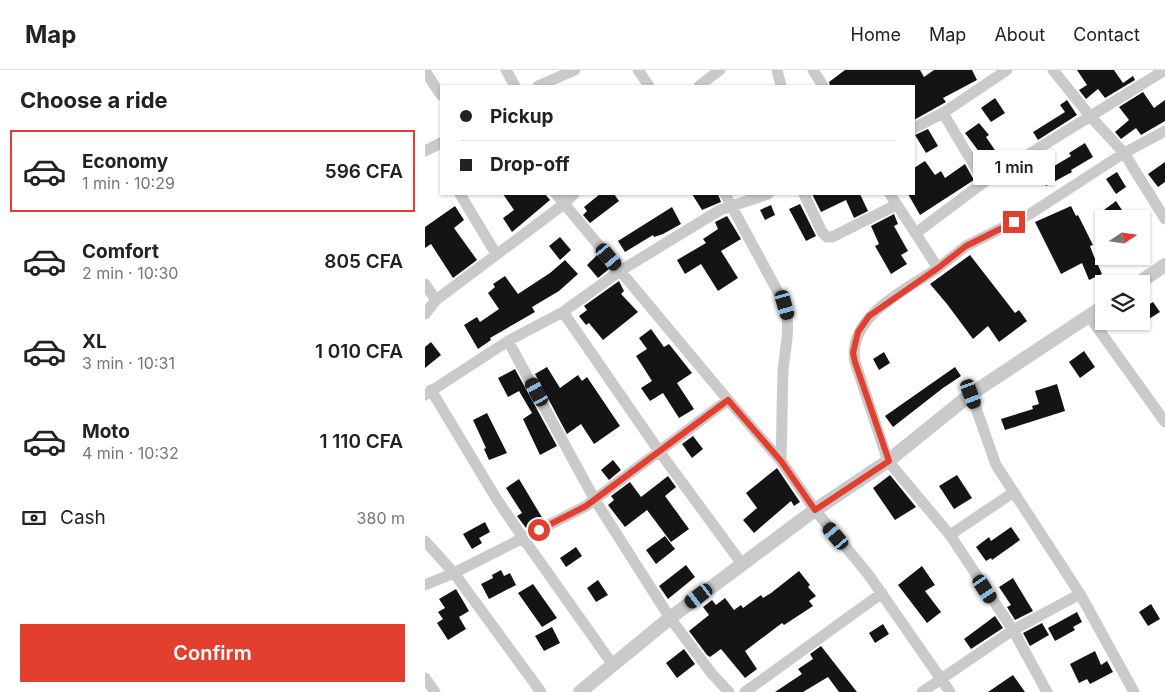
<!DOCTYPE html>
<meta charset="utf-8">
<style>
body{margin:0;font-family:Inter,sans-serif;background:#f2f2f2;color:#222;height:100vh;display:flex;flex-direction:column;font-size:19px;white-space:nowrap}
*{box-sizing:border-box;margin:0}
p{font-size:16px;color:#767676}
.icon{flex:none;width:28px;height:28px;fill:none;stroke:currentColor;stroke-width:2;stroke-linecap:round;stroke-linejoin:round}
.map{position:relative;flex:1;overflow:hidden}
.side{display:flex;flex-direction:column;background:#fff;width:425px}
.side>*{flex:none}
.hud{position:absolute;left:15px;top:15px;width:475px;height:110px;border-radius:0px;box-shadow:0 1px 4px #0004;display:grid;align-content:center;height:110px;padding:0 20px;background:#fff}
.needle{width:32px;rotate:77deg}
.fabs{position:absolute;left:670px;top:140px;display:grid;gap:10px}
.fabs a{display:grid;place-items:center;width:55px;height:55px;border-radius:0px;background:#fff;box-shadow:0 1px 4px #0004;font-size:25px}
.end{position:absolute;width:22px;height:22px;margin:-11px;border:6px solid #e33f2f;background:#fff;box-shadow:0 0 0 2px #fff}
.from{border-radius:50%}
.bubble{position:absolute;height:35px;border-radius:0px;background:#fff;box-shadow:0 1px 4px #0004;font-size:16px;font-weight:600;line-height:35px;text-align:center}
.car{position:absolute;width:15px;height:30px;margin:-15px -8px;border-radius:6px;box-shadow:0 0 4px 1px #0007;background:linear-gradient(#222 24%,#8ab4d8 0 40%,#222 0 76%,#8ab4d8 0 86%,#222 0)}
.hud b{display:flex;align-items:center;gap:18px;height:48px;font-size:19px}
.hud b+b{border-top:1px solid #e0e0e0}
.hud i{width:12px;height:12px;background:#222}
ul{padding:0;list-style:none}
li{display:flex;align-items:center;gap:15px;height:82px;margin:0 10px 8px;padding:0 10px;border:2px solid transparent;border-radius:0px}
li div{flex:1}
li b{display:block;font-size:19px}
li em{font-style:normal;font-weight:600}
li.on{border-color:#e33f2f}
li>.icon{width:45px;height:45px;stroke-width:1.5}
h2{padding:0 20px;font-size:22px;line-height:60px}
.pay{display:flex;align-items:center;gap:12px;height:55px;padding:0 20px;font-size:19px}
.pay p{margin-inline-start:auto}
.action{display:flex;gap:10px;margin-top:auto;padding:10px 20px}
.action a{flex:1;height:58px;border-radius:0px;background:#e33f2f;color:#fff;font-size:20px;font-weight:600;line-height:58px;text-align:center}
header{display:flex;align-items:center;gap:30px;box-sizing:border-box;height:70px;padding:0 25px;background:#fff;border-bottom:1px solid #e0e0e0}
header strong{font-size:24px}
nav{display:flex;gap:28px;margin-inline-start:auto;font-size:18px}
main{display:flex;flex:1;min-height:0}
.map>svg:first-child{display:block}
.building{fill:#141414}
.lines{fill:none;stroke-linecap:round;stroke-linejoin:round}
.minor{stroke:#cacaca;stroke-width:11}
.tertiary{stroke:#cacaca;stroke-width:14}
.route{stroke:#e33f2f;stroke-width:6}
</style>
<header>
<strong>Map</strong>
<nav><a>Home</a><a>Map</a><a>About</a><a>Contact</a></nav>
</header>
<main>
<section class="side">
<h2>Choose a ride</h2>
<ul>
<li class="on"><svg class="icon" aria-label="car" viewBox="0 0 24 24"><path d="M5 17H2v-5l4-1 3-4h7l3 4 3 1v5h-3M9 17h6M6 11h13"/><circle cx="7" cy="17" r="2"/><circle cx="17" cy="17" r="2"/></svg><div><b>Economy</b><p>1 min · 10:29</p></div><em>596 CFA</em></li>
<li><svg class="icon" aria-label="car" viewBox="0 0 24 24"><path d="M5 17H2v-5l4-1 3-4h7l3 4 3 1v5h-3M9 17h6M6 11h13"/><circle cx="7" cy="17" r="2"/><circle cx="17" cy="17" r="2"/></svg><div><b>Comfort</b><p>2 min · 10:30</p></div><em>805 CFA</em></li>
<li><svg class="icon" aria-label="car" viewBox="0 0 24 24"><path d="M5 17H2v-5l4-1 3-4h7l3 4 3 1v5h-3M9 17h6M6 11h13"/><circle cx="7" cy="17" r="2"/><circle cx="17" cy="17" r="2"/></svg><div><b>XL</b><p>3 min · 10:31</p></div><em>1 010 CFA</em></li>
<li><svg class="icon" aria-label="car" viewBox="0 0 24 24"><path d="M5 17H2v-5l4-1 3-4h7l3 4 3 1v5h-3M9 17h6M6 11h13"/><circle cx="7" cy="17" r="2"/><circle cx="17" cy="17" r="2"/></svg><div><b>Moto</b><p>4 min · 10:32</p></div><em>1 110 CFA</em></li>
</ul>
<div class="pay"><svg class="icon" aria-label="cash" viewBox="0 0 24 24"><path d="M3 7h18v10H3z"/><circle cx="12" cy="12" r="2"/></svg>Cash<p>380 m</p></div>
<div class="action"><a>Confirm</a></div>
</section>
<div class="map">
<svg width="740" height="622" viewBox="0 0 740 622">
<rect width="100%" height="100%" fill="#fff"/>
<path class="building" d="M420 0H495L499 7 509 0H547L552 10 518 28 521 32 489 50V16H405L404 12Z
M652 0H689L698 13 708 6 710 10 680 28 673 19 661 29 654 20 662 15Z
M718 22 729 38 740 30V51L716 65 711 58 696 69 690 62 704 50 694 37Z
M570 28 580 43 566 52 556 38Z
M642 30 652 45 613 70 608 62 640 42 635 35Z
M554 53 564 65 561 67 578 92 562 102 552 86 555 83 540 63Z
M503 59 513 76 501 83 490 65Z
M660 73 668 87 646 100 647 102 621 116 614 105 646 86 644 83Z
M500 91 510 105 516 101 520 108 540 94 549 110 495 145 483 124H489V98Z
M740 92V112L733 117 723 104Z
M692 102 701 117 691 124 681 109Z
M78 124H120L125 130 87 162 78 148 89 140Z
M175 124H189L194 131 165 153 158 145 162 141 159 137Z
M267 124H293L296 132 277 140Z
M387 124H435L443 141 429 148 421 130 396 142Z
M691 131 703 149H685L679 140Z
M375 134 391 166 381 171 364 139Z
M346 135 350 145 340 150 335 140Z
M30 136 39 150 29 158 52 190 28 208 6 174 0 178V157Z
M646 136 651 146 653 145 668 175 665 176 668 184 677 204 664 210 657 193 636 204 610 152Z
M247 137 256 154 238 164 229 167 228 165 200 182 193 171Z
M469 144 473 154 469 156 483 181 476 185 482 194 466 204 450 176 454 174 446 156Z
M302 146 316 169 296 181 313 208 293 221 276 194 260 204 252 190 281 173 278 169 293 159 290 152Z
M135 167 146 180 135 190 124 176Z
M172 185 184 199 173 208 162 195Z
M545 185 590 243 594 240 602 251 574 272 563 256 548 269 522 234 505 214Z
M140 190 153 204 134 221 107 237 110 242 65 268 66 270 53 279 39 255 52 247 55 252 74 239 63 223 70 217 68 214 80 206 93 224 125 203Z
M194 211 199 221 196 224 213 242 178 270 164 253 161 255 154 246 162 240 159 236Z
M728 232 735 242 716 254V239Z
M226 259 239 277 244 274 267 303 252 313 269 339 254 348 238 323 225 331 216 318 227 311 211 286 222 279 214 268Z
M6 272 16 285 0 298V277Z
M659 281 670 297 655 308 644 292Z
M459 282 465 293 454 300 448 289Z
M122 297 135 318 153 305 157 311 162 307 195 356 169 374 156 354 142 364 110 304Z
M530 297 536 306 518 318 468 357 460 346Z
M90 299 132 376 115 385 98 349 107 343 94 321 83 327 73 308Z
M632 314 640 341 580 360 576 349 608 339 607 336 614 334 610 321Z
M62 343 82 383 64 390 59 379 61 378 48 350Z
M268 366 278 379 267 388 257 374Z
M188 390 196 400 184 410 176 400Z
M352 398 375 432 369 436 366 431 329 463 318 450 332 438 321 423Z
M465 405 491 437 470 450 448 418Z
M532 405 547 428 529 439 514 416Z
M243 406 251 417 240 426 264 459 246 472 222 440 200 457 183 435 189 430 186 426 205 412 216 427Z
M94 409 118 449 101 458 92 446 97 443 81 418Z
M60 452 65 462 54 468 57 473 47 479 38 464Z
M586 457 595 470 567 490 566 488 561 491 551 477 564 467 566 471Z
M240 466 250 479 231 494 221 480Z
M151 477 157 486 141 497 135 488Z
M261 495 270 507 243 529 234 516Z
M497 496 510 515 500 521 516 542 502 553 473 515Z
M76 500 79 506 85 503 91 515 64 529 56 514 68 508 67 505Z
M374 501 385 515 383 517 391 526 384 531 388 536 359 555 357 553 320 581 332 599 320 608 296 579 285 587 282 585 264 561 284 545 278 537 287 530 291 535 300 528 309 540 316 535 318 538 336 525 338 528 346 523Z
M588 508 608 541 590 550 582 537 586 535 574 517Z
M173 510 183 525 171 532 162 518Z
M108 514 132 548 117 557 93 523Z
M31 519 44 541 34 547 41 559 23 570 12 553 18 549 13 542 20 538 14 529Z
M726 534 735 549 723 556 714 542Z
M652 542 657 552 648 557 650 560 630 571 623 558Z
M570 546 578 558 546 579 539 569Z
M617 553 624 565 605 576 598 563Z
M458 554 464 564 450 573 444 563Z
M127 557 135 573 119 581 110 566Z
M396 576 432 622H414L403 607 378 622H350L377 604 373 599 388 589 385 584Z
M259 579 270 594 252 608 241 593Z
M670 581 676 595 682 591 688 602 665 614 662 609 654 613 645 594Z
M588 605 600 622H563Z"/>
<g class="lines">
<path class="minor" d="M81 0 90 16
M213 0 224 16
M352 0 356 16
M388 0 398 16
M628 0 665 46 699 83 740 149
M0 1 16 25
M113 16 150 0
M274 16 295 0
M518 43 559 112
M489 58 518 43 582 0
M0 81 16 73
M35 124 71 184
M131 124 303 330 356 391 390 440 443 504 525 622
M300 124 360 235C366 258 360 278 358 301 357 331 357 361 356 391
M379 124 397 162 402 167H407L471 135
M465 124 513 198 541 176 605 144 699 83 740 61
M491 163 559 112 740 0
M513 198C482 219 421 247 430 292L463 391 525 465 588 560 622 622
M0 214 11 230
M138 242 234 381 317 494
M0 244 11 230 139 134 149 124
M664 246 740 352
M83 271 170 430 245 548 287 604 304 622
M6 320 71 428 98 468 29 503 116 622
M0 325 83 271 138 242 195 201 295 140 343 124
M525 465 589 422
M0 471 29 503 0 515
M655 524 709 622
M188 595 98 468 161 436 303 330
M0 608 10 622
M320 622 457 523
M497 622 588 560 655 524 571 395 546 324"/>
<path class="tertiary" d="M712 214 740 195
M155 622 245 548 390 440 463 391 546 324 679 236"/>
</g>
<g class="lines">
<path class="route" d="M114 460 161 436 303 330 356 391 390 440 464 391 430 292 428 283 433 262 444 246 513 198 541 176 589 152"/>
</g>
</svg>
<div class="fabs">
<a><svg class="needle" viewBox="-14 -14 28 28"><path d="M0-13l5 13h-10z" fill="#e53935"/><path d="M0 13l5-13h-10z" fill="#767676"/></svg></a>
<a><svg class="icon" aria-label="layers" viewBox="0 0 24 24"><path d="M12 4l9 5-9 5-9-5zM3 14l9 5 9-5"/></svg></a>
</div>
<i class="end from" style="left:114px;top:460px"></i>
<i class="end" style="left:589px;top:152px"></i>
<div class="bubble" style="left:548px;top:80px;width:82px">1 min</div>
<i class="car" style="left:184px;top:187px;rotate:140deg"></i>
<i class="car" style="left:360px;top:235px;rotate:164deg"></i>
<i class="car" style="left:112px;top:322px;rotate:331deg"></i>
<i class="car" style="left:546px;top:324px;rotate:160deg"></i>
<i class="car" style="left:411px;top:466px;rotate:320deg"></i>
<i class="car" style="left:560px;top:519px;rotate:147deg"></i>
<i class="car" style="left:274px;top:526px;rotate:233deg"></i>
<div class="hud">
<b><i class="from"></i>Pickup</b>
<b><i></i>Drop-off</b>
</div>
</div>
</main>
